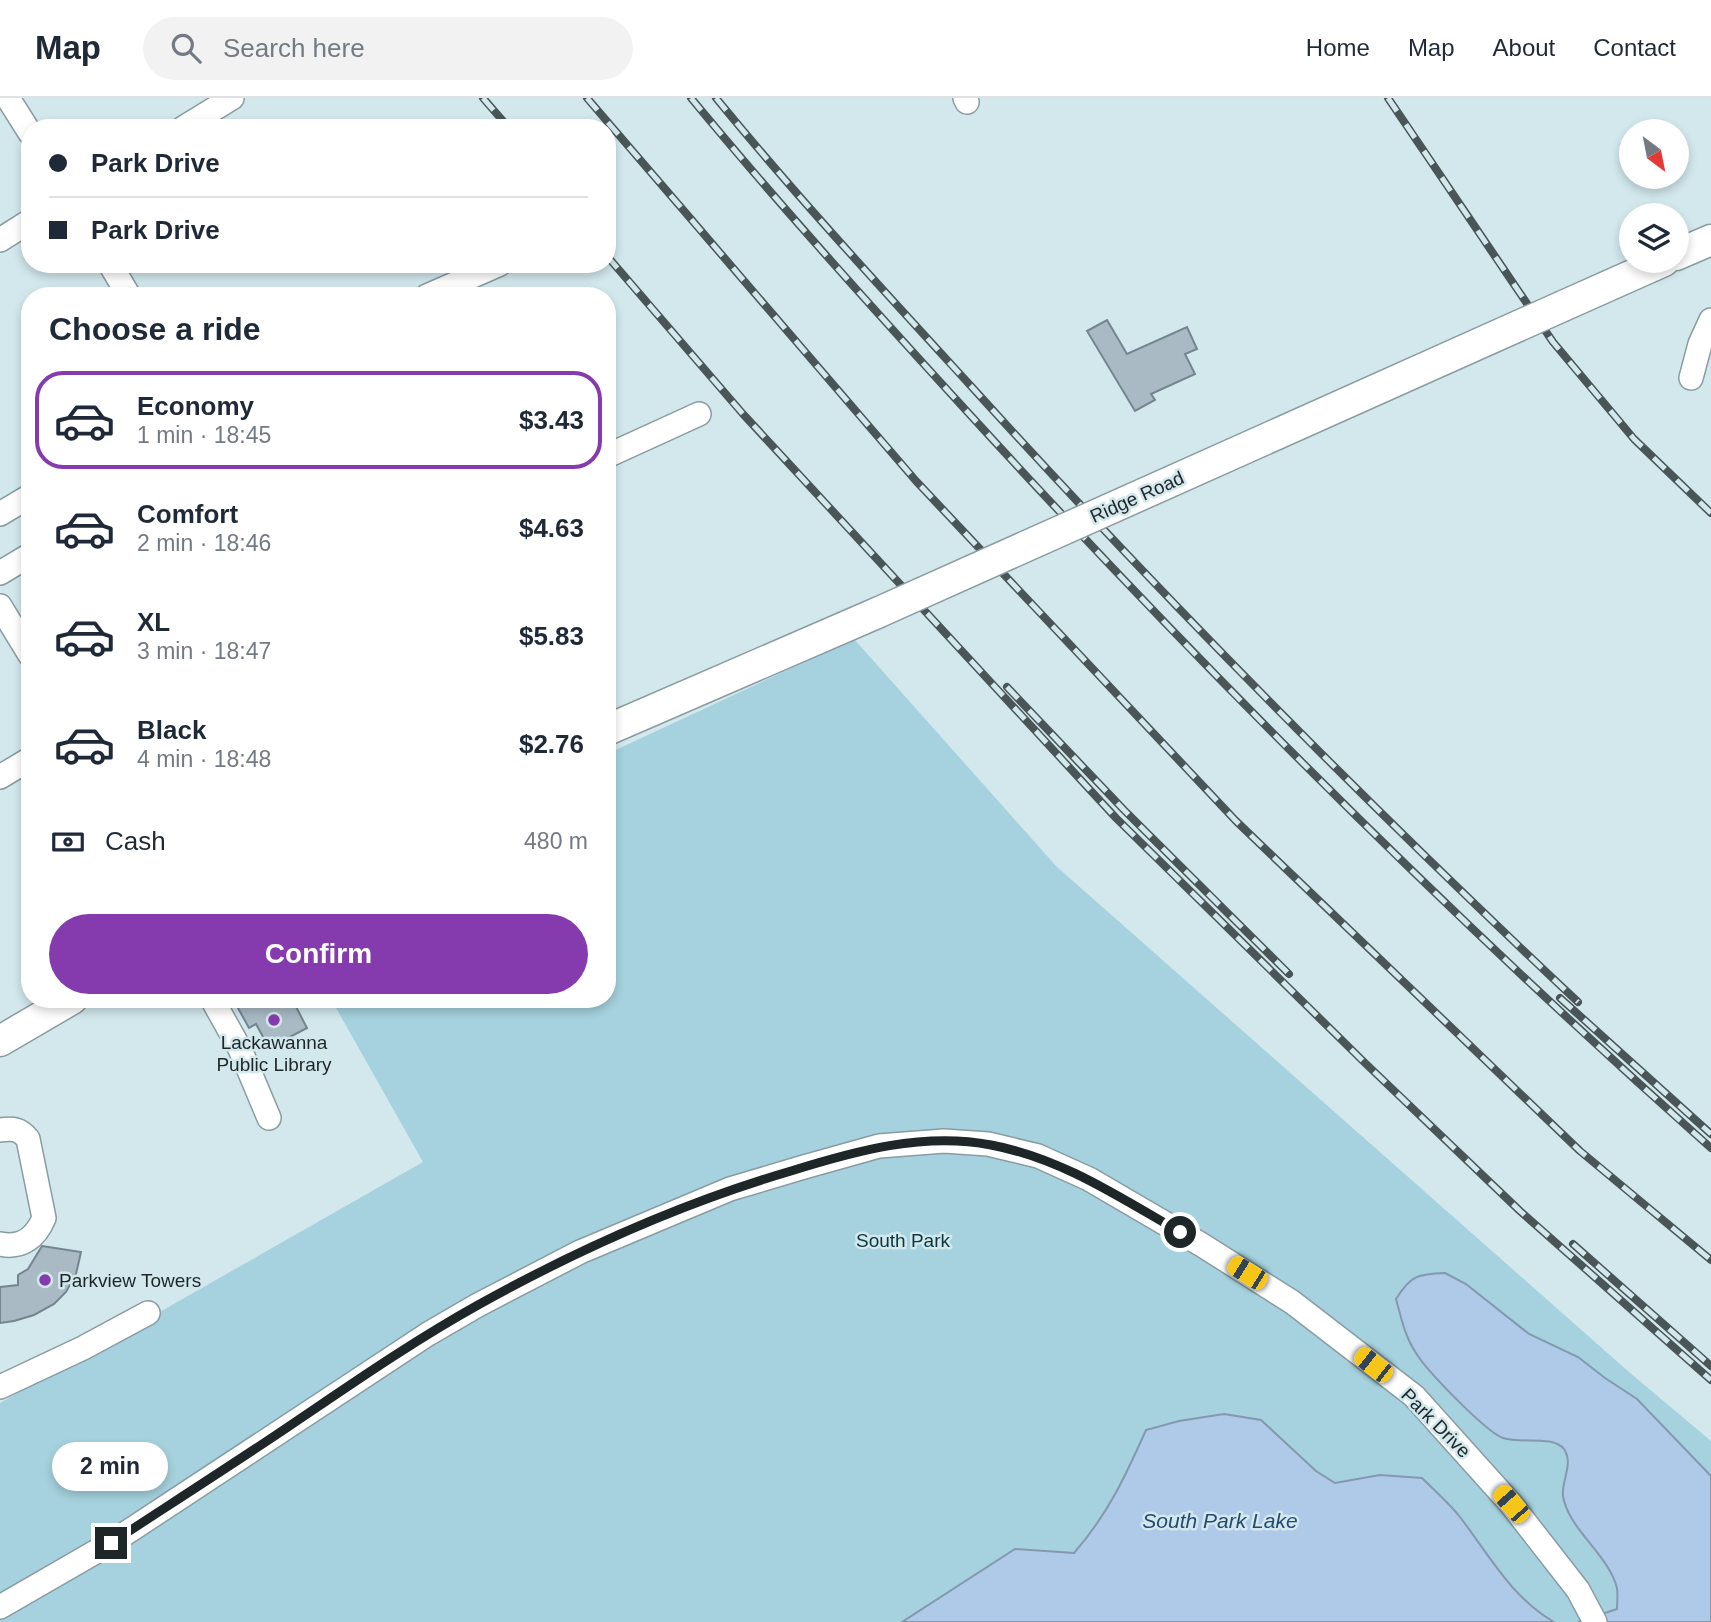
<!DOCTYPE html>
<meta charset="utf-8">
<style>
body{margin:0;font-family:Arial,sans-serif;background:#f2f2f3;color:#1f2937;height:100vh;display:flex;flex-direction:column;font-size:26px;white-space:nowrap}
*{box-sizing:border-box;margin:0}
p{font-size:23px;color:#747a83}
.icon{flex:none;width:38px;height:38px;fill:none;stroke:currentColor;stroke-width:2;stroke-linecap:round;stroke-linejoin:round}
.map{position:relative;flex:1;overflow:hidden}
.sheet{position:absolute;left:21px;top:189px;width:595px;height:721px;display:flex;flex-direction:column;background:#fff;border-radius:28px;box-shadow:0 4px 10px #0003}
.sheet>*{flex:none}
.banner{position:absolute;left:21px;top:21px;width:595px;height:154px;border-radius:28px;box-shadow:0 4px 10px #0003;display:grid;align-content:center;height:154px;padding:0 28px;background:#fff}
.needle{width:46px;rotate:148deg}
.fabs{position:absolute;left:1619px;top:21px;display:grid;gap:14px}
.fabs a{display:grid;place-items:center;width:70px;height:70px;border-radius:50%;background:#fff;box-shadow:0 4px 10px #0003;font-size:35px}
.end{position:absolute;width:32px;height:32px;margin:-16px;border:9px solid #1e2628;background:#fff;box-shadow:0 0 0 4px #fff}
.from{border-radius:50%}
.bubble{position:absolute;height:49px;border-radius:24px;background:#fff;box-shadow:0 4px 10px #0003;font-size:23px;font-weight:700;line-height:49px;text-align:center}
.car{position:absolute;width:21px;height:42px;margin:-21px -10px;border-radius:9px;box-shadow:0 0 5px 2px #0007;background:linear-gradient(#f5c518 24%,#345 0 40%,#f5c518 0 76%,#345 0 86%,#f5c518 0)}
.banner b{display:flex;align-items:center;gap:24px;height:66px;font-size:26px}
.banner b+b{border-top:2px solid #e0e1e3}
.banner i{width:18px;height:18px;background:#1f2937}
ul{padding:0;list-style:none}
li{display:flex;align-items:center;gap:21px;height:98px;margin:0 14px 10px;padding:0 14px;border:4px solid transparent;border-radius:28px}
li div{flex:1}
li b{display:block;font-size:26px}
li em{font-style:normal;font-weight:700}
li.active{border-color:#853bad}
li>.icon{width:63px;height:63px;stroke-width:1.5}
h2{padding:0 28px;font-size:32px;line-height:84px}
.pay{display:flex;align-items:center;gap:18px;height:77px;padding:0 28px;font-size:26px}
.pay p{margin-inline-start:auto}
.cta{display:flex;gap:14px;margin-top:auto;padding:14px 28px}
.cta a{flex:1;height:80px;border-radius:42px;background:#853bad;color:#fff;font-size:28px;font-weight:700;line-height:80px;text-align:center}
header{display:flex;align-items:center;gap:42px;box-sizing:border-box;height:98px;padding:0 35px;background:#fff;border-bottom:2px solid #e0e1e3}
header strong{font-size:33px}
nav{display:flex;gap:38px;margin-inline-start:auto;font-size:24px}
.search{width:490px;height:63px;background:#f2f2f3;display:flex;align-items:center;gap:18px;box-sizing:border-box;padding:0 24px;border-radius:38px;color:#747a83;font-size:26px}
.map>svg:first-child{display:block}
.green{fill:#a5d2de}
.water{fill:#afc9e8;stroke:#8498ae;stroke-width:2}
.building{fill:#a9bac5;stroke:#74858f;stroke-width:2}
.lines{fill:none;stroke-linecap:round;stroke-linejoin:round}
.minor-casing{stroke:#889ca1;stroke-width:26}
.major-casing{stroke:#889ca1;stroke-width:33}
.minor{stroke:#fff;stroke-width:23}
.major{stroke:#fff;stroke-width:30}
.rail-casing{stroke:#495557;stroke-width:8}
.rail{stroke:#d2e8ed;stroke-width:5;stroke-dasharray:16;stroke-linecap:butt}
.major-bridge-casing{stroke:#889ca1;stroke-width:33;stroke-linecap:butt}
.major-bridge{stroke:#fff;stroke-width:30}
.route{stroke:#1e2628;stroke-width:9}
.poi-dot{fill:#853bad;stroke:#d2e8ed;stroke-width:2.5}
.labels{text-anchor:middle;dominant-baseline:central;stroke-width:5;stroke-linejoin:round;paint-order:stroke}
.street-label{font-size:19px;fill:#1e2628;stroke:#d2e8ed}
.poi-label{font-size:19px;fill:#1e2628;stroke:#d2e8ed}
.park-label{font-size:19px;fill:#0a3741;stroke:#d2e8ed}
.water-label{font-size:21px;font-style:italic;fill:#264a74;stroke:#d2e8ed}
</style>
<header>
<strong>Map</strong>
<div class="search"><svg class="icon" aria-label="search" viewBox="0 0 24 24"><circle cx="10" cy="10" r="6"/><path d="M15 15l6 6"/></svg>Search here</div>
<nav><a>Home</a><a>Map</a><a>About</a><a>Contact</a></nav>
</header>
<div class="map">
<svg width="1711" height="1524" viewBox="0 0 1711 1524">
<rect width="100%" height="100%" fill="#d2e8ed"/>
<path class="green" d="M854 541 1056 768 1629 1274 1711 1343V1524H0V1305L423 1064 331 901H607V656Z"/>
<path class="water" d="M1445 1175 1466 1186 1529 1236 1578 1259 1605 1280 1637 1301 1711 1378V1524H1578L1617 1511C1617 1504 1618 1496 1617 1490 1609 1457 1568 1431 1563 1398 1561 1383 1574 1366 1564 1351 1553 1337 1521 1346 1503 1340 1486 1334 1426 1272 1416 1255 1405 1239 1401 1219 1396 1201 1411 1177 1418 1176 1445 1175Z
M1224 1316 1261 1322 1316 1373 1335 1385 1380 1377 1422 1380C1435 1393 1449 1405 1460 1419 1489 1457 1512 1500 1554 1524H902L1015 1451 1074 1455C1108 1416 1125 1379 1146 1332L1179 1323Z"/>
<path class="building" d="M1107 222 1127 256 1187 229 1197 251 1185 256 1195 276 1151 296 1155 302 1135 313 1087 233Z
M233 901H292L307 930 269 950 256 926 249 930Z
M42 1148 81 1154 76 1176 66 1194 54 1206 34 1217 14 1223 0 1225V1189L18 1187V1177L28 1171Z"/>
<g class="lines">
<defs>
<path id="minor" d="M8 0 30 35
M965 0 967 4
M183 30 232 0
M0 142 30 123
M110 166 129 198
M427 198 500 166
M1691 280 1700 246 1711 222
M607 358 699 316
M0 416 30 398
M0 475 30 457
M0 508 30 557
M0 679 30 661
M212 901 240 951 269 1020
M0 1032C13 1030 20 1031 28 1041L44 1120C36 1139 22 1151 0 1146
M0 1289 83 1250 148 1215
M0 1509 111 1445 428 1236 478 1207 580 1154 730 1091 804 1069 879 1048 944 1043 988 1046 1038 1058 1089 1081 1202 1147 1292 1204 1414 1298 1511 1406 1578 1492 1595 1524"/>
<path id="major" d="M1676 157 1711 142
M1563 208 1664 163
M607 632 877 515
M0 943 72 901"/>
</defs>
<use href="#minor" class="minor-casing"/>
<use href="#major" class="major-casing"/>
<use href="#minor" class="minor"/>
<use href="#major" class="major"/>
<defs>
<path id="rail" d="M483 0 509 30
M587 0 916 383 1236 723 1580 1053 1711 1162
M691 0C782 110 877 215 973 320 1207 576 1452 820 1711 1050
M716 0C797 99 884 193 970 287 1164 501 1367 706 1578 904
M1388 0 1553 244 1634 341 1711 415
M607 158 743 316 1116 720 1364 964 1520 1113 1711 1282
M1007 589 1124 712 1289 876
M1560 900 1711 1036
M1573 1146 1711 1268"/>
</defs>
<use href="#rail" class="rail-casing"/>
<use href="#rail" class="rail"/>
<defs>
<path id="major-bridge" d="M877 515 1563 208"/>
</defs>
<use href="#major-bridge" class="major-bridge-casing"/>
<use href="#major-bridge" class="major-bridge"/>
</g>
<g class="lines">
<path class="route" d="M111 1445C166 1409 222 1373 276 1337 343 1292 408 1246 478 1207 577 1152 682 1105 791 1073 855 1053 923 1034 991 1047 1061 1060 1119 1099 1180 1134"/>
</g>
<g class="poi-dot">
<circle cx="274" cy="922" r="7"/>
<circle cx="45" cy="1182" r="7"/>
</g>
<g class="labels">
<g class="street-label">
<text transform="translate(1137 399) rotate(-24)">Ridge Road</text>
<text transform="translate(1436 1325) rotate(45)">Park Drive</text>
</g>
<g class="poi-label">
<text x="274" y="944">Lackawanna<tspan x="274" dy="22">Public Library</tspan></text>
<text x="59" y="1182" text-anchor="start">Parkview Towers</text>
</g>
<g class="park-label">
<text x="903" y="1142">South Park</text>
</g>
<g class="water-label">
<text x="1220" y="1422">South Park Lake</text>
</g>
</g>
</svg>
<div class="fabs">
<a><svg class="needle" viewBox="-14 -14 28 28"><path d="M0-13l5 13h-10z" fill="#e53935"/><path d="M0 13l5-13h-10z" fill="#747a83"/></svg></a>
<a><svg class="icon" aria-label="layers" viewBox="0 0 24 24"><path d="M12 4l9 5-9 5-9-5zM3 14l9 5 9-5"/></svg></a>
</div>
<i class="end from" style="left:1180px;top:1134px"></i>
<i class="end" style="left:111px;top:1445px"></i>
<div class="bubble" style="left:52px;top:1344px;width:116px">2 min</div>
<i class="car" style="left:1247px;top:1175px;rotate:302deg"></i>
<i class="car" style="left:1373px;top:1267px;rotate:308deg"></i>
<i class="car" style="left:1511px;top:1406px;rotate:319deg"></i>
<div class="banner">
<b><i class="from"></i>Park Drive</b>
<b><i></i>Park Drive</b>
</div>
<section class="sheet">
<h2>Choose a ride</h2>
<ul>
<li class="active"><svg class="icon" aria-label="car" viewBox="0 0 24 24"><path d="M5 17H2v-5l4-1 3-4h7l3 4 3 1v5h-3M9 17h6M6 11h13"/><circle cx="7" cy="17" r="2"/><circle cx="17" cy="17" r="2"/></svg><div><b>Economy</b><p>1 min · 18:45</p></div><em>$3.43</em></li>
<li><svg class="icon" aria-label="car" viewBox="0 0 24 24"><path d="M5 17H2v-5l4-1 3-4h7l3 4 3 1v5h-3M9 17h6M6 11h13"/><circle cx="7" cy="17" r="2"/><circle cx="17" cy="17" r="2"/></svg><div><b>Comfort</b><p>2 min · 18:46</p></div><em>$4.63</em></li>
<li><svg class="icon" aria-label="car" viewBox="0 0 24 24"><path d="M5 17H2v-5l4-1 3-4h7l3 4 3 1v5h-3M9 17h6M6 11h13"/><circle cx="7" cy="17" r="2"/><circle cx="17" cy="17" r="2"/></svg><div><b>XL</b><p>3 min · 18:47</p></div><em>$5.83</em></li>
<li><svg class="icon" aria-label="car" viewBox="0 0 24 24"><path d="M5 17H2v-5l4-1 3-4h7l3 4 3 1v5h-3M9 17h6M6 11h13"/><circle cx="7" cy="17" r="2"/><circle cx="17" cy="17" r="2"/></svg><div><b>Black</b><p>4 min · 18:48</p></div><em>$2.76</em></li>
</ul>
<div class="pay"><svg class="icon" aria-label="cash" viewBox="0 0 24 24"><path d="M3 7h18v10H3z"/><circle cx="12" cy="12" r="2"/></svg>Cash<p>480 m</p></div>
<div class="cta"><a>Confirm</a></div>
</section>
</div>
